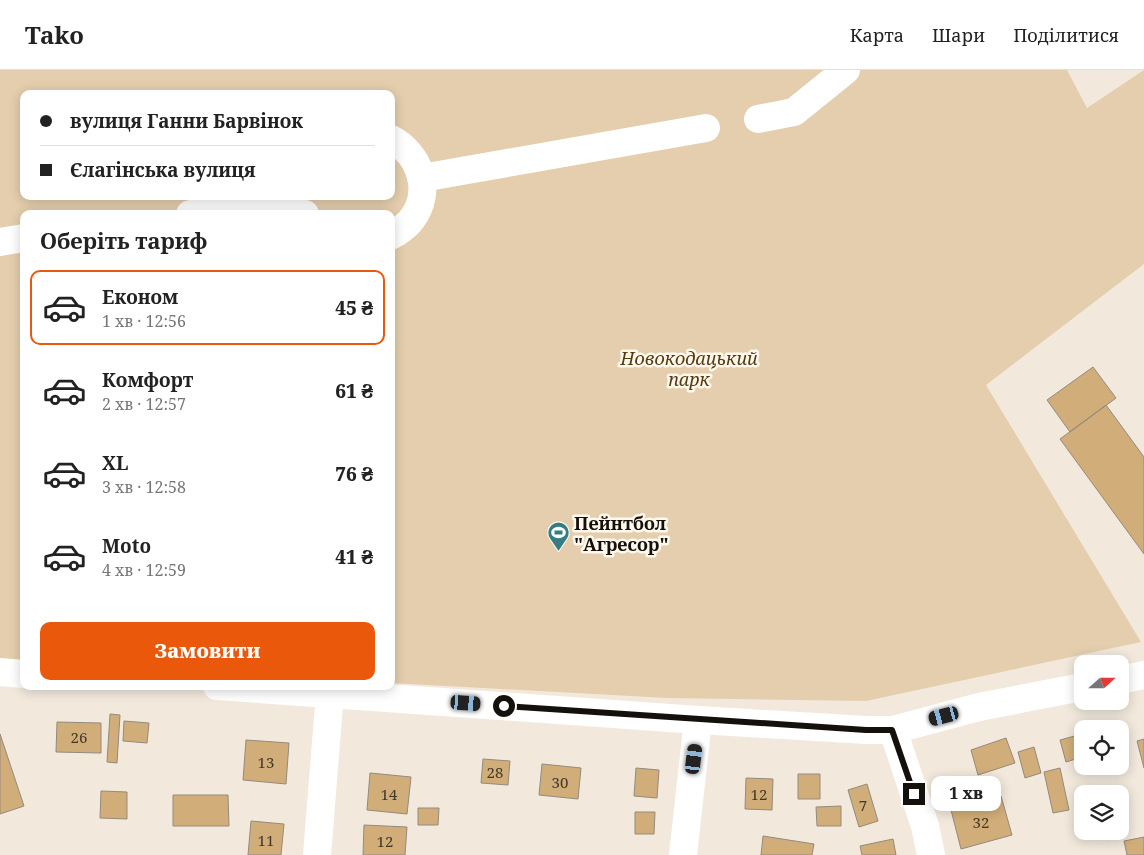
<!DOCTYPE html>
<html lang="uk">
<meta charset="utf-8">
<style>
body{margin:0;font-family:"Noto Serif",serif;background:#f6f6f6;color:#222;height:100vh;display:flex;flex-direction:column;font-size:19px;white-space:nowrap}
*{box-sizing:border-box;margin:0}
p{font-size:16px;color:#767676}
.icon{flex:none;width:28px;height:28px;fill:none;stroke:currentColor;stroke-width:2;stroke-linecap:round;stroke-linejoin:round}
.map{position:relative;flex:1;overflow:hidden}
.side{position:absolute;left:20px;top:140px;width:375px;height:480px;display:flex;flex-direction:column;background:#fff;border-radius:10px;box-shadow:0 2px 12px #0003}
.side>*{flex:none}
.hud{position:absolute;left:20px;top:20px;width:375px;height:110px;border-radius:10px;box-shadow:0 2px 12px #0003;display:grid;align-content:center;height:110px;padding:0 20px;background:#fff}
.needle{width:32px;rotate:69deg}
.controls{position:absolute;left:1074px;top:585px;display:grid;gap:10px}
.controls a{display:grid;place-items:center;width:55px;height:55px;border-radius:10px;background:#fff;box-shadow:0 2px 12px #0003;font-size:25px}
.end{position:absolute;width:22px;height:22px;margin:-11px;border:6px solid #14110d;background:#fff;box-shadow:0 0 0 2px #fff}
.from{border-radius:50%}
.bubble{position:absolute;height:35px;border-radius:10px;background:#fff;box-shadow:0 2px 12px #0003;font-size:16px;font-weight:800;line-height:35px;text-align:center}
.car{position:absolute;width:15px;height:30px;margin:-15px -8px;border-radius:6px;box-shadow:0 0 4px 1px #0007;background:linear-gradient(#222 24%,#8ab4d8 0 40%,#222 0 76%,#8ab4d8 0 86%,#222 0)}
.hud b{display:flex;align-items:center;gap:18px;height:48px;font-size:19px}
.hud b+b{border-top:1px solid #e0e0e0}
.hud i{width:12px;height:12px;background:#222}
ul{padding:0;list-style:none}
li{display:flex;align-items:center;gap:15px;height:75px;margin:0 10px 8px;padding:0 10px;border:2px solid transparent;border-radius:10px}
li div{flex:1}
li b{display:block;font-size:19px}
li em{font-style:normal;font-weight:800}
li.selected{border-color:#ea580c}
li>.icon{width:45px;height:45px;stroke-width:1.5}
h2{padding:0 20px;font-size:22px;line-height:60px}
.primary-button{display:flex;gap:10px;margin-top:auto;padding:10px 20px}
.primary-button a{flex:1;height:58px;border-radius:10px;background:#ea580c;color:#fff;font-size:20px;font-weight:800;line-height:58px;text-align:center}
header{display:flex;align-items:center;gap:30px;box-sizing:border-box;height:70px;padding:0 25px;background:#fff;border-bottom:1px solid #e0e0e0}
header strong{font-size:24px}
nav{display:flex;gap:28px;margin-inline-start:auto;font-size:18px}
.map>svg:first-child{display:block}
.green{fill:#e4cead;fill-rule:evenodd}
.building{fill:#d1ae79;stroke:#938a7e}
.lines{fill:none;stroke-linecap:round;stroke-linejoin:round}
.minor{stroke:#fff;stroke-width:28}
.route{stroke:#14110d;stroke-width:6}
.labels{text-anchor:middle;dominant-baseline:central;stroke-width:5;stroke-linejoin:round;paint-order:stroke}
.number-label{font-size:15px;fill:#433828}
.park-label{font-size:18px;font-style:italic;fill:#543b11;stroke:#fef7ec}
.poi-label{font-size:18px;font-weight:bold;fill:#14110d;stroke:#fef7ec;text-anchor:start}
</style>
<header>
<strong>Tako</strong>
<nav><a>Карта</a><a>Шари</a><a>Поділитися</a></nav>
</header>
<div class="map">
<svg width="1144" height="785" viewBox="0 0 1144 785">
<rect width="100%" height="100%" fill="#f2e9dc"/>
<path class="green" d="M0 0H1067L1087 38 1144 0V194L986 315 1141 572 866 631 667 628 391 613V144H24V594L0 593ZM24 24H391V126H24Z"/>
<path class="building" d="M1093 297 1116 328 1070 362 1047 330Z
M1106 335 1144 387V484L1060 369Z
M110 644 120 645 117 693 107 692Z
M124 651 149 653 147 673 123 671Z
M57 652 101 653V683L56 682Z
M0 664 24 736 0 744Z
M1082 664V687L1066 692 1060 670Z
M1006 668 1015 693 978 705 971 680Z
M1144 669V698L1137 671Z
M246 670 289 673 286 714 243 710Z
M1034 677 1041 703 1025 708 1018 682Z
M483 689 510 691 508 715 481 713Z
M542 694 581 698 578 729 539 725Z
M636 698 659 700 657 728 634 726Z
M1060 698 1069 740 1053 743 1044 702Z
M370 703 411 707 407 744 367 740Z
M798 704H820V729H798Z
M746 708 773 709 772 740 745 739Z
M867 714 878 751 859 757 848 720Z
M101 721 127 722V749L100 748Z
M173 725H228L229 756H173Z
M1001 726 1012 765 961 779 951 740Z
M841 736V756H817L816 737Z
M418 738H439L438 755H418Z
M635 742H655L654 764H635Z
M251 751 284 754 281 785H248Z
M364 755 407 757 405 785H363Z
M763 766 814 774 812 785H761Z
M1144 767V785H1127L1124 771Z
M893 769 896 785H862L860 776Z"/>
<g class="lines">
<path class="minor" d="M758 49 794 42 846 0
M391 69C420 84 433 121 412 149 407 156 399 161 391 166
M422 108 706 58
M190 144 269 132 305 144
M0 172 24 168
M0 602 24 604
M1120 610 1144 605
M217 616 698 650 866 660H893L979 637 1082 617
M893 660 925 756 931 785
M317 785 330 623
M683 785 698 650"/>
</g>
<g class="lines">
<path class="route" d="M504 636 866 660H892L914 724"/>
</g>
<defs>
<symbol id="stadium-pin" viewBox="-11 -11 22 30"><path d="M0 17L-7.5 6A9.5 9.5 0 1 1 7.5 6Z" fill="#357d85" stroke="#fef7ec"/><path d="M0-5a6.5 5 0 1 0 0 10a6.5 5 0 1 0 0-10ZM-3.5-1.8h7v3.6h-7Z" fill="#fff"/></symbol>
</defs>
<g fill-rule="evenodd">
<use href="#stadium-pin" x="546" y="450" width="25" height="34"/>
</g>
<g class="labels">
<g class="number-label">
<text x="79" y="667">26</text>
<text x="266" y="692">13</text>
<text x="495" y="702">28</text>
<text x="560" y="712">30</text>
<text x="389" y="724">14</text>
<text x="759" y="724">12</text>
<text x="863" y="735">7</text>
<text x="981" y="752">32</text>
<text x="266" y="770">11</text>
<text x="385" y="771">12</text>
</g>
<g class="park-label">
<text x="689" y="288">Новокодацький<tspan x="689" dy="21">парк</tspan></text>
</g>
<g class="poi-label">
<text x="574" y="453">Пейнтбол<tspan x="574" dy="21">"Агресор"</tspan></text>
</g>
</g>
</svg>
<div class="controls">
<a><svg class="needle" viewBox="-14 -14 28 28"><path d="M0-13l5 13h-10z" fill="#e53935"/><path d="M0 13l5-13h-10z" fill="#767676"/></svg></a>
<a><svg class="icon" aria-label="locate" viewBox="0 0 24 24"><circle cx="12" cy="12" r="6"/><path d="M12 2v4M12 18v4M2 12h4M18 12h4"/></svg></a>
<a><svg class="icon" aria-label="layers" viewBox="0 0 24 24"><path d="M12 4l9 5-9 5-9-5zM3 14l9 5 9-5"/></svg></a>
</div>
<i class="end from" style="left:504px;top:636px"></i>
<i class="end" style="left:914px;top:724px"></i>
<div class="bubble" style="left:931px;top:706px;width:70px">1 хв</div>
<i class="car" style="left:466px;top:633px;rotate:94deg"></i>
<i class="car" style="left:944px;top:646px;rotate:255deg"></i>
<i class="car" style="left:694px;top:689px;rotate:7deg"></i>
<div class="hud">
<b><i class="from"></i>вулиця Ганни Барвінок</b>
<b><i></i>Єлагінська вулиця</b>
</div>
<section class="side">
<h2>Оберіть тариф</h2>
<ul>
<li class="selected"><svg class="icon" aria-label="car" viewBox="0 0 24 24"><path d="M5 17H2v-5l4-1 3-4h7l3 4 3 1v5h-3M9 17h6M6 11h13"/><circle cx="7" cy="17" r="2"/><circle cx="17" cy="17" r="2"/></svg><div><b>Економ</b><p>1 хв · 12:56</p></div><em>45 ₴</em></li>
<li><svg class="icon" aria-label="car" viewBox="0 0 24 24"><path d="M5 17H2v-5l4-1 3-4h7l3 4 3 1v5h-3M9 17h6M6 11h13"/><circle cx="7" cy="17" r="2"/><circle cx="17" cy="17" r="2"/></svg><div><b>Комфорт</b><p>2 хв · 12:57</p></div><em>61 ₴</em></li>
<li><svg class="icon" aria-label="car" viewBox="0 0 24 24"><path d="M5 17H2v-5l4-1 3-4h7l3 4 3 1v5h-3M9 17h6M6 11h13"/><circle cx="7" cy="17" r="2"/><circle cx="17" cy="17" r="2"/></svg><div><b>XL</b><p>3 хв · 12:58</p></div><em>76 ₴</em></li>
<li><svg class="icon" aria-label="car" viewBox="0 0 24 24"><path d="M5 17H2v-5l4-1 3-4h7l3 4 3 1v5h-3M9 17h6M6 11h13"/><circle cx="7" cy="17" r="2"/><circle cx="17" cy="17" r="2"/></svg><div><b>Moto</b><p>4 хв · 12:59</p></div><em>41 ₴</em></li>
</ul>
<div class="primary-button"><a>Замовити</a></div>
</section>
</div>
